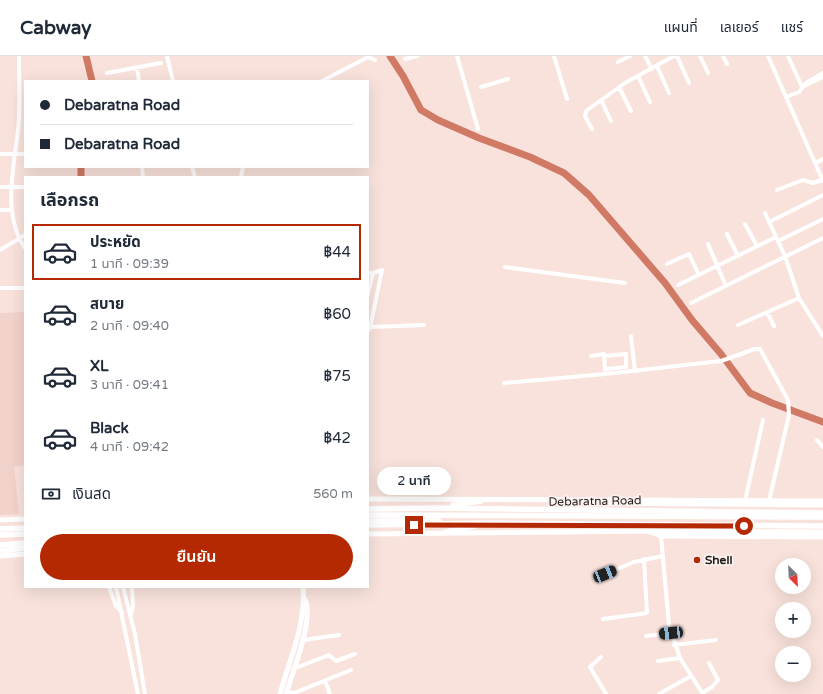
<!DOCTYPE html>
<html lang="th">
<meta charset="utf-8">
<style>
body{margin:0;font-family:"Varela Round","Noto Sans Thai",sans-serif;background:#f2f2f3;color:#1f2937;height:100vh;display:flex;flex-direction:column;font-size:15px;white-space:nowrap}
*{box-sizing:border-box;margin:0}
p{font-size:13px;color:#747a83}
.icon{flex:none;width:22px;height:22px;fill:none;stroke:currentColor;stroke-width:2;stroke-linecap:round;stroke-linejoin:round}
.map{position:relative;flex:1;overflow:hidden}
.details{position:absolute;left:24px;top:120px;width:345px;height:412px;display:flex;flex-direction:column;background:#fff;border-radius:0px;box-shadow:0 4px 16px #0002}
.details>*{flex:none}
.top-card{position:absolute;left:24px;top:24px;width:345px;height:88px;border-radius:0px;box-shadow:0 4px 16px #0002;display:grid;align-content:center;height:88px;padding:0 16px;background:#fff}
.needle{width:26px;rotate:156deg}
.fabs{position:absolute;left:775px;top:502px;display:grid;gap:8px}
.fabs a{display:grid;place-items:center;width:36px;height:36px;border-radius:50%;background:#fff;box-shadow:0 4px 16px #0002;font-size:20px}
.end{position:absolute;width:18px;height:18px;margin:-9px;border:5px solid #b42802;background:#fff;box-shadow:0 0 0 2px #fff}
.from{border-radius:50%}
.bubble{position:absolute;height:28px;border-radius:14px;background:#fff;box-shadow:0 4px 16px #0002;font-size:13px;font-weight:600;line-height:28px;text-align:center}
.car{position:absolute;width:12px;height:24px;margin:-12px -6px;border-radius:5px;box-shadow:0 0 3px 1px #0007;background:linear-gradient(#222 24%,#8ab4d8 0 40%,#222 0 76%,#8ab4d8 0 86%,#222 0)}
.top-card b{display:flex;align-items:center;gap:14px;height:38px;font-size:15px}
.top-card b+b{border-top:1px solid #e0e1e3}
.top-card i{width:10px;height:10px;background:#1f2937}
ul{padding:0;list-style:none}
li{display:flex;align-items:center;gap:12px;height:56px;margin:0 8px 6px;padding:0 8px;border:2px solid transparent;border-radius:0px}
li div{flex:1}
li b{display:block;font-size:15px}
li em{font-style:normal;font-weight:600}
li.active{border-color:#b42802}
li>.icon{width:36px;height:36px;stroke-width:1.5}
h2{padding:0 16px;font-size:18px;line-height:48px}
.pay{display:flex;align-items:center;gap:10px;height:44px;padding:0 16px;font-size:15px}
.pay p{margin-inline-start:auto}
.action{display:flex;gap:8px;margin-top:auto;padding:8px 16px}
.action a{flex:1;height:46px;border-radius:24px;background:#b42802;color:#fff;font-size:16px;font-weight:600;line-height:46px;text-align:center}
header{display:flex;align-items:center;gap:24px;box-sizing:border-box;height:56px;padding:0 20px;background:#fff;border-bottom:1px solid #e0e1e3}
header strong{font-size:19px}
nav{display:flex;gap:22px;margin-inline-start:auto;font-size:14px}
.map>svg:first-child{display:block}
.built{fill:#f2d3cb}
.lines{fill:none;stroke-linecap:round;stroke-linejoin:round}
.river{stroke:#d07965;stroke-width:7}
.minor{stroke:#fff;stroke-width:4}
.major{stroke:#fff;stroke-width:5}
.highway{stroke:#fff;stroke-width:5.5}
.route{stroke:#b42802;stroke-width:5}
.poi-dot{fill:#b42802;stroke:#fcf3f0;stroke-width:1.5}
.labels{text-anchor:middle;dominant-baseline:central;stroke-width:3.5;stroke-linejoin:round;paint-order:stroke}
.street-label{font-size:12px;fill:#251d1b;stroke:#fcf3f0}
.poi-label{font-size:12px;font-weight:bold;fill:#251d1b;stroke:#fcf3f0;text-anchor:start}
</style>
<header>
<strong>Cabway</strong>
<nav><a>แผนที่</a><a>เลเยอร์</a><a>แชร์</a></nav>
</header>
<div class="map">
<svg width="823" height="638" viewBox="0 0 823 638">
<rect width="100%" height="100%" fill="#f9e2dc"/>
<path class="built" d="M25 256V409L14 411 19 458 0 459V257Z"/>
<g class="lines">
<path class="river" d="M86 0 92 25
M390 0 403 20 421 54 438 64 479 82 530 101 564 117 589 139 665 227 692 264 721 298 750 337 772 347 823 366
M81 121V111"/>
<path class="minor" d="M19 0C19 21 20 43 19 64 16 105 0 156 25 192
M167 0 173 25
M457 0 478 73
M554 0 567 43
M645 0 652 13
M677 0 689 27
M700 0 708 17
M723 0 727 8
M768 0 823 125
M788 0 802 31 823 21
M405 3 418 0
M618 6 630 0
M657 10 669 37
M137 12 139 25
M107 17 161 7
M638 20 650 46
M322 25 368 1 375 4
M481 31 508 23
M619 31 631 55
M786 41 799 36 806 27 823 17
M601 44 611 65
M592 73 585 60 586 55 625 27 674 0
M0 98H25
M815 107 823 103
M142 111 143 121
M192 111 195 121
M241 121 243 111
M0 131H25
M777 134 803 124 813 127 822 124
M0 154H10
M765 157 785 200 799 242 823 280
M769 166 823 139
M745 168 757 190
M727 178 738 200
M778 185 823 163
M708 188 726 230
M0 194 25 179
M667 208 689 198 699 219
M505 211 625 227
M368 217H373L368 238
M678 229 776 181
M0 232H25
M691 247 823 182
M767 256 774 270
M738 269 799 242
M370 271 424 269
M368 275 370 272 382 214 373 217
M631 280 635 315
M591 300 604 298 605 314
M604 300 626 298V311L605 313
M504 327 605 318 721 305 755 293H760L788 344 789 359 769 445
M817 384 823 391
M745 445 763 364
M661 480 669 569 680 602 703 638
M605 518 634 506 663 500
M109 531 116 550 122 556
M116 531 138 638
M123 531 135 578 145 638
M131 558 133 550 132 531
M603 563 647 557 644 503
M646 580 671 577
M303 584 339 579
M674 589 716 584
M601 601 590 611 606 638
M658 605 680 602
M293 613 329 599 336 605 355 598
M325 625 330 638
M286 636 294 637 351 614
M702 637 712 631 718 624 709 607
M659 638 691 620"/>
<path class="major" d="M368 443 823 445
M602 447 823 449
M0 464 25 463
M650 475 823 476
M368 478 648 475 661 480 823 481
M0 500 25 498
M280 638C290 602 306 569 303 531
M286 638C292 618 316 559 304 542"/>
<path class="highway" d="M453 449 481 445
M368 453 435 452 823 457
M368 459 823 461
M368 465H439
M368 469 489 467 823 470
M0 473 25 472
M446 476 475 470
M0 479 25 478
M0 489 25 487
M0 495 25 492"/>
</g>
<g class="lines">
<path class="route" d="M414 469 744 470"/>
</g>
<circle class="poi-dot" cx="697" cy="504" r="4"/>
<g class="labels">
<g class="street-label">
<text transform="translate(595 445) rotate(-1)">Debaratna Road</text>
</g>
<g class="poi-label">
<text x="705" y="504">Shell</text>
</g>
</g>
</svg>
<div class="fabs">
<a><svg class="needle" viewBox="-14 -14 28 28"><path d="M0-13l5 13h-10z" fill="#e53935"/><path d="M0 13l5-13h-10z" fill="#747a83"/></svg></a>
<a>+</a>
<a>−</a>
</div>
<i class="end from" style="left:744px;top:470px"></i>
<i class="end" style="left:414px;top:469px"></i>
<div class="bubble" style="left:377px;top:411px;width:74px">2 นาที</div>
<i class="car" style="left:605px;top:518px;rotate:68deg"></i>
<i class="car" style="left:671px;top:577px;rotate:264deg"></i>
<div class="top-card">
<b><i class="from"></i>Debaratna Road</b>
<b><i></i>Debaratna Road</b>
</div>
<section class="details">
<h2>เลือกรถ</h2>
<ul>
<li class="active"><svg class="icon" aria-label="car" viewBox="0 0 24 24"><path d="M5 17H2v-5l4-1 3-4h7l3 4 3 1v5h-3M9 17h6M6 11h13"/><circle cx="7" cy="17" r="2"/><circle cx="17" cy="17" r="2"/></svg><div><b>ประหยัด</b><p>1 นาที · 09:39</p></div><em>฿44</em></li>
<li><svg class="icon" aria-label="car" viewBox="0 0 24 24"><path d="M5 17H2v-5l4-1 3-4h7l3 4 3 1v5h-3M9 17h6M6 11h13"/><circle cx="7" cy="17" r="2"/><circle cx="17" cy="17" r="2"/></svg><div><b>สบาย</b><p>2 นาที · 09:40</p></div><em>฿60</em></li>
<li><svg class="icon" aria-label="car" viewBox="0 0 24 24"><path d="M5 17H2v-5l4-1 3-4h7l3 4 3 1v5h-3M9 17h6M6 11h13"/><circle cx="7" cy="17" r="2"/><circle cx="17" cy="17" r="2"/></svg><div><b>XL</b><p>3 นาที · 09:41</p></div><em>฿75</em></li>
<li><svg class="icon" aria-label="car" viewBox="0 0 24 24"><path d="M5 17H2v-5l4-1 3-4h7l3 4 3 1v5h-3M9 17h6M6 11h13"/><circle cx="7" cy="17" r="2"/><circle cx="17" cy="17" r="2"/></svg><div><b>Black</b><p>4 นาที · 09:42</p></div><em>฿42</em></li>
</ul>
<div class="pay"><svg class="icon" aria-label="cash" viewBox="0 0 24 24"><path d="M3 7h18v10H3z"/><circle cx="12" cy="12" r="2"/></svg>เงินสด<p>560 m</p></div>
<div class="action"><a>ยืนยัน</a></div>
</section>
</div>
